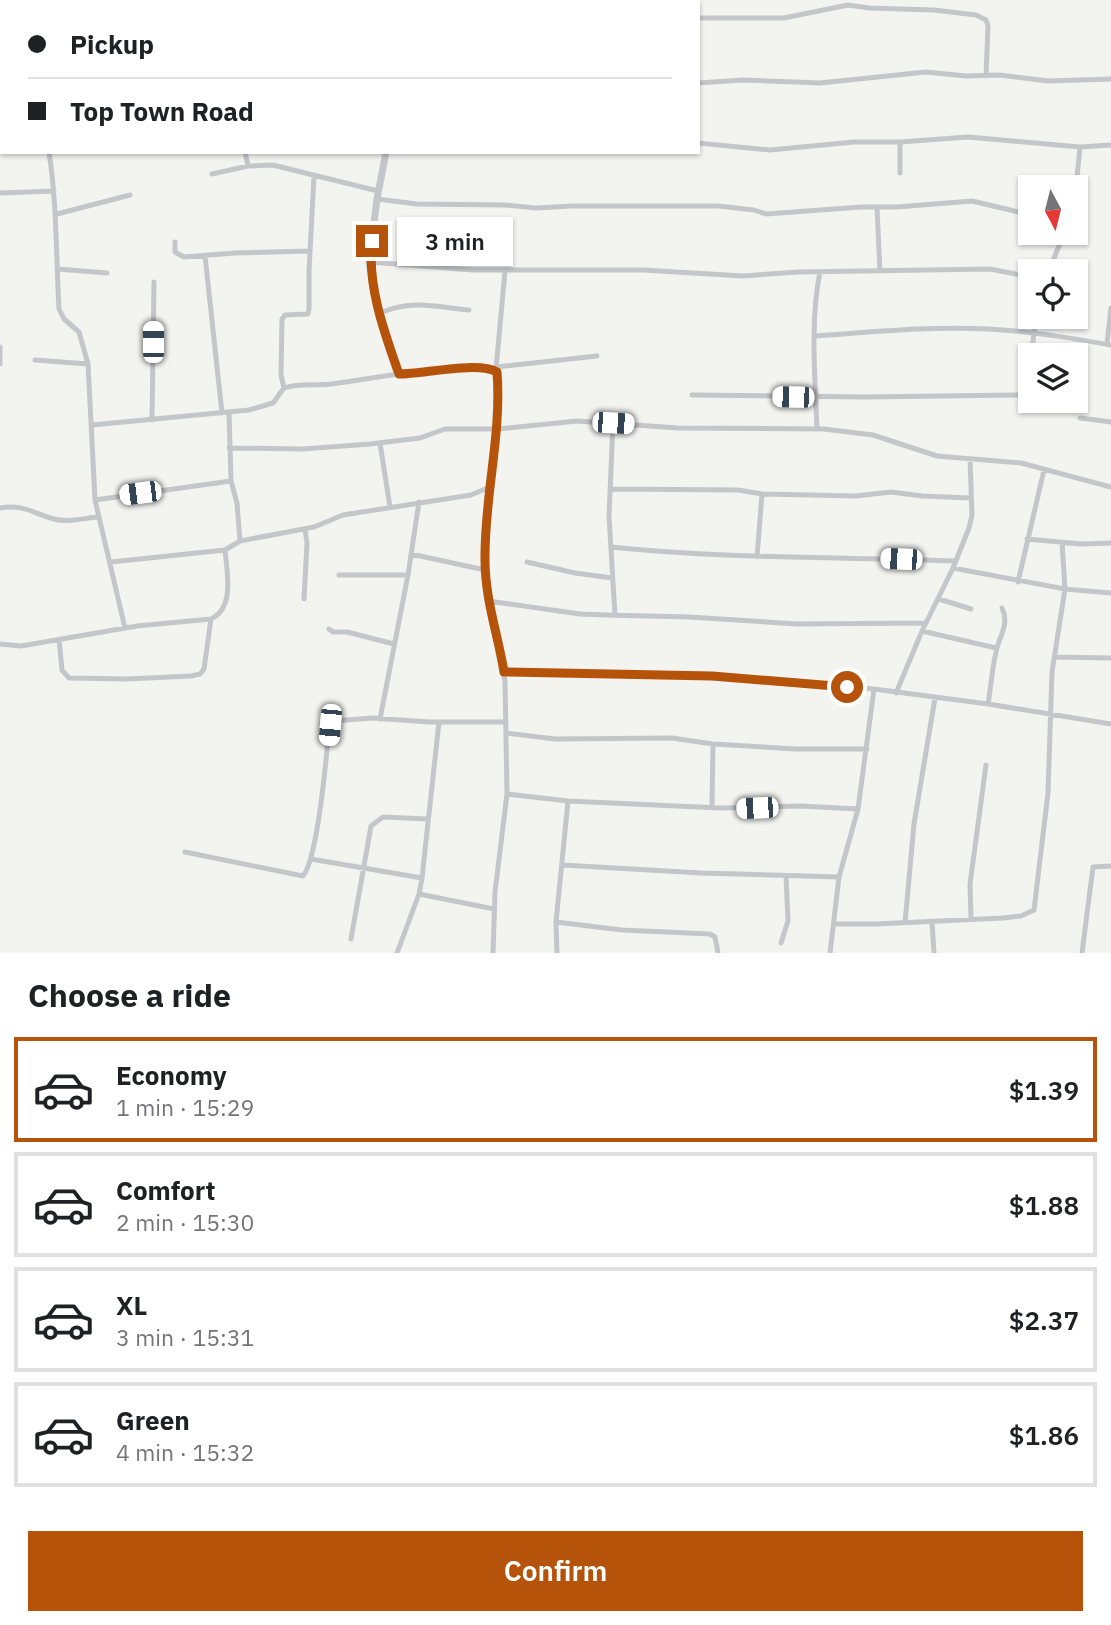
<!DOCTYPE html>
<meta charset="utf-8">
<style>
body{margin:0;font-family:"IBM Plex Sans",sans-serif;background:#f6f6f6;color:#202124;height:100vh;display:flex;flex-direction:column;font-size:26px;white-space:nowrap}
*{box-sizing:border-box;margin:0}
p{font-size:23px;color:#757577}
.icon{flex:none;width:38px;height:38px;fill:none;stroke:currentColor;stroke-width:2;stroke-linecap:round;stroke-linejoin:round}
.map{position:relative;height:953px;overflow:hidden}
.panel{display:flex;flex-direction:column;background:#fff;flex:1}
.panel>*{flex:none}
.top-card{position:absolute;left:0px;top:0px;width:700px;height:154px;box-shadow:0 2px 5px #0004;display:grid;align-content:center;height:154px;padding:0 28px;background:#fff}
.needle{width:46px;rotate:173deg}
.buttons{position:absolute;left:1018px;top:175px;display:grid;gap:14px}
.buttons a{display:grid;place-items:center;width:70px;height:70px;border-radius:0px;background:#fff;box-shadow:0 2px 5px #0004;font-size:35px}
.end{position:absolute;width:32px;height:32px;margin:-16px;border:9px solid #b45309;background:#fff;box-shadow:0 0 0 4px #fff}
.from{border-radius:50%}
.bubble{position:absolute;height:49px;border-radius:0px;background:#fff;box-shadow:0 2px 5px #0004;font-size:23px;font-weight:600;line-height:49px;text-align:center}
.car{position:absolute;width:21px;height:42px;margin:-21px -10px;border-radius:9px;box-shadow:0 0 5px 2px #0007;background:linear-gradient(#fff 24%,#345 0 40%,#fff 0 76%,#345 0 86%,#fff 0)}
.top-card b{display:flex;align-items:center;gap:24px;height:66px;font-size:26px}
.top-card b+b{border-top:2px solid #e0e0e0}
.top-card i{width:18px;height:18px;background:#202124}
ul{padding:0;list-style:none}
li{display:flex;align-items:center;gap:21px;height:105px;margin:0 14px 10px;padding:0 14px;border:4px solid #e0e0e0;border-radius:0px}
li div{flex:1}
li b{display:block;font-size:26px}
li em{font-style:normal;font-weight:600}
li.active{border-color:#b45309}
li>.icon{width:63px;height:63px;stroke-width:1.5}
h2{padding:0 28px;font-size:32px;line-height:84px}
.action{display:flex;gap:14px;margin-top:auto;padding:14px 28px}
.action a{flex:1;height:80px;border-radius:0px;background:#b45309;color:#fff;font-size:28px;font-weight:600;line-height:80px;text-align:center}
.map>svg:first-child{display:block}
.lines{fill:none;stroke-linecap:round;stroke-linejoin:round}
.minor{stroke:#c4c6ca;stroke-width:5}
.tertiary{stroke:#c4c6ca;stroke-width:7}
.route{stroke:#b45309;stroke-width:9}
</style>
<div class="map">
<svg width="1111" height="953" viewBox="0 0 1111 953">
<rect width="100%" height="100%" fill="#f3f4f0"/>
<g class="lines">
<path class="minor" d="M32 0V2
M222 0V2
M408 0 414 2
M327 2 334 0
M625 2V0
M698 18H784L848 5 869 8 934 10 976 15 986 20 988 26 986 76
M0 61H2
M698 83 743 80 820 83 926 72 966 76 999 75 1048 81 1111 79
M0 124H2
M900 142V173
M698 143 770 150 854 142H900L968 137 1080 147 1111 145
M49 152C57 204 56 256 59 309L64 319 79 332 88 364 95 500 125 628
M245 152 248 166
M212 174 248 166 273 165 378 191
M1076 187 1080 147
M0 193 54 191
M377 199 417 204 505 205 536 208 572 206H718L754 210 766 214 861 207H897L972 201 1031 215
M877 208 880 271
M57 214 130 195
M175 242V252L184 257 235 253 309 251
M205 256 222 413
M369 262 473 270H643L743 276 798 272 990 269 1031 277
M58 269 107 273
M1049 271 1064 233
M380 313C413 299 436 307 469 310
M816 336C873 332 931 326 988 329 1030 331 1070 338 1111 345
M1107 344 1111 308
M0 347V364
M35 360 88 364
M496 367 597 356
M496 369 505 271
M284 388 281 375 282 319 285 315 308 314 309 309V271L314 176
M692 395 864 397 1019 395 1027 390 1036 317
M229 412 231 481 237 503 240 541
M1080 418 1111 422
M152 420 154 282
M613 423 609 516 615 615
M92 425 249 410 273 403 284 388C299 383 316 386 332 384 362 380 475 359 497 372V429L487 506 485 560 488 601 505 681 507 794 495 892 493 953
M817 428C815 379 810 320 820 272
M380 443 390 507
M229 448 303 449 370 444 420 438 445 429H497L577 421 678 428 824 429 873 435 937 456 1021 463 1111 487
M611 489 738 490 762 494 856 496 891 492 922 496 970 498
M95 500 231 481
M0 508C24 504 32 513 54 519 68 523 84 518 98 517
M1027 539 1081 544 1111 543
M611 547C725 559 841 557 956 561
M411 554 485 570
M757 557 762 494
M111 562 225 550 240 541 314 527 343 515 471 495 490 487
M527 562 575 573 612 578
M953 568 1065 589 1111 593
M339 575H408
M1018 582 1044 470
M304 599 307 543 305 529
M939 599 971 609
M488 601 580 614 607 615 689 617 797 624 926 623
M329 629 333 632H347L394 644
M922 631 996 648
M59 639 62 670 69 678 126 679 191 676 200 674 204 669 211 619
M0 644 21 646 137 626 211 619C235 608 227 572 225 550
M1055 657 1111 658
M504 672 712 676 874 689
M896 693 922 631 953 568 969 528 972 515 970 459
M988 704C991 687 992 669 996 652 999 636 1010 625 1002 608
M380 719 408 575 419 502
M506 733 555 739 672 738 713 744 796 749H867
M507 794 568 801 720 808 800 806 858 809
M712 807 713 744
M185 852 303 876C318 858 327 752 329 725L333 721 373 718 429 722H506
M311 859 422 878
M563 865 701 873 839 877
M419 894 494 909
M971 919 970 884 986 765
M556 922 622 930 710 934 715 937 718 953
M932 922 934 953
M905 923 914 824 935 698
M834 924H876L1003 918 1021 916 1034 910 1048 793 1052 672 1065 589 1062 542
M351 939 371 826 383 817 428 819
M781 943 788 921 786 876
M397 953 419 894 422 878 439 722
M557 953 556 922 568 801
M830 953 839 877 858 809 874 689 988 704 1111 724
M1082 953 1093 867 1111 866"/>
<path class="tertiary" d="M432 2 433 0
M386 152 377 199 369 262 374 293 399 374"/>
</g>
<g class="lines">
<path class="route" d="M372 241C367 285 384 332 399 374 423 374 478 361 497 372 502 435 484 497 485 560 485 599 498 635 504 672L712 676 847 687"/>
</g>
</svg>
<div class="buttons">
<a><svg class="needle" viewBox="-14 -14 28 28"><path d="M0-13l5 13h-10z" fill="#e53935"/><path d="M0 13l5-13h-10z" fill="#757577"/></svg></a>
<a><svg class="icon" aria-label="locate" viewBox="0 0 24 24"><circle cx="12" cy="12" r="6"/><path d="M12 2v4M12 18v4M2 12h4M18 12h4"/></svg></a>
<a><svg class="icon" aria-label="layers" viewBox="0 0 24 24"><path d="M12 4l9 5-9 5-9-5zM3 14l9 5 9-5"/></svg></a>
</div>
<i class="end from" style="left:847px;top:687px"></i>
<i class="end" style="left:372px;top:241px"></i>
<div class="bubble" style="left:397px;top:217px;width:116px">3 min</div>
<i class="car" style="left:153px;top:342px;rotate:0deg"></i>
<i class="car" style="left:793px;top:397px;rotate:271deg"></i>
<i class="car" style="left:613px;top:423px;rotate:93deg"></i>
<i class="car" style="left:140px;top:493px;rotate:263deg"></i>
<i class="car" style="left:901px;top:559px;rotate:272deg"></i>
<i class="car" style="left:330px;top:725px;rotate:185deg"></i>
<i class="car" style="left:757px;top:808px;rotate:268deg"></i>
<div class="top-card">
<b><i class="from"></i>Pickup</b>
<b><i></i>Top Town Road</b>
</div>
</div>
<section class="panel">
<h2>Choose a ride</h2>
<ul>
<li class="active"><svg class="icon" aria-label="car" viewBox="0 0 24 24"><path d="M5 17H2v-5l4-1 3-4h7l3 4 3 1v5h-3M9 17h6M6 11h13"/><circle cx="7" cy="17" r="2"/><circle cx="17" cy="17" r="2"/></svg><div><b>Economy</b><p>1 min · 15:29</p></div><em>$1.39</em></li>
<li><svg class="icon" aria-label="car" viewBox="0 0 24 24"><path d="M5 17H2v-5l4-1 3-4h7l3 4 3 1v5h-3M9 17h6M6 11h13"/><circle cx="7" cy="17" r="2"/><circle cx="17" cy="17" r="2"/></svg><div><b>Comfort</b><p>2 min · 15:30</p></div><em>$1.88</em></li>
<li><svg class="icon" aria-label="car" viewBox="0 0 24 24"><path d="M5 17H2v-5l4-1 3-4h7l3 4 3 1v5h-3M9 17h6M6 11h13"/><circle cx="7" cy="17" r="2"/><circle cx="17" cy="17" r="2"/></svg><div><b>XL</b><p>3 min · 15:31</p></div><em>$2.37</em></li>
<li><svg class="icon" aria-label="car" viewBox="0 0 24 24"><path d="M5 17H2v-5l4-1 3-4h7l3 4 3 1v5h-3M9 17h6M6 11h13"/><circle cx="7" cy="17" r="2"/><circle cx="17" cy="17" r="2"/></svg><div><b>Green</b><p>4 min · 15:32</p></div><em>$1.86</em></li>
</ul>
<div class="action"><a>Confirm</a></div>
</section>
